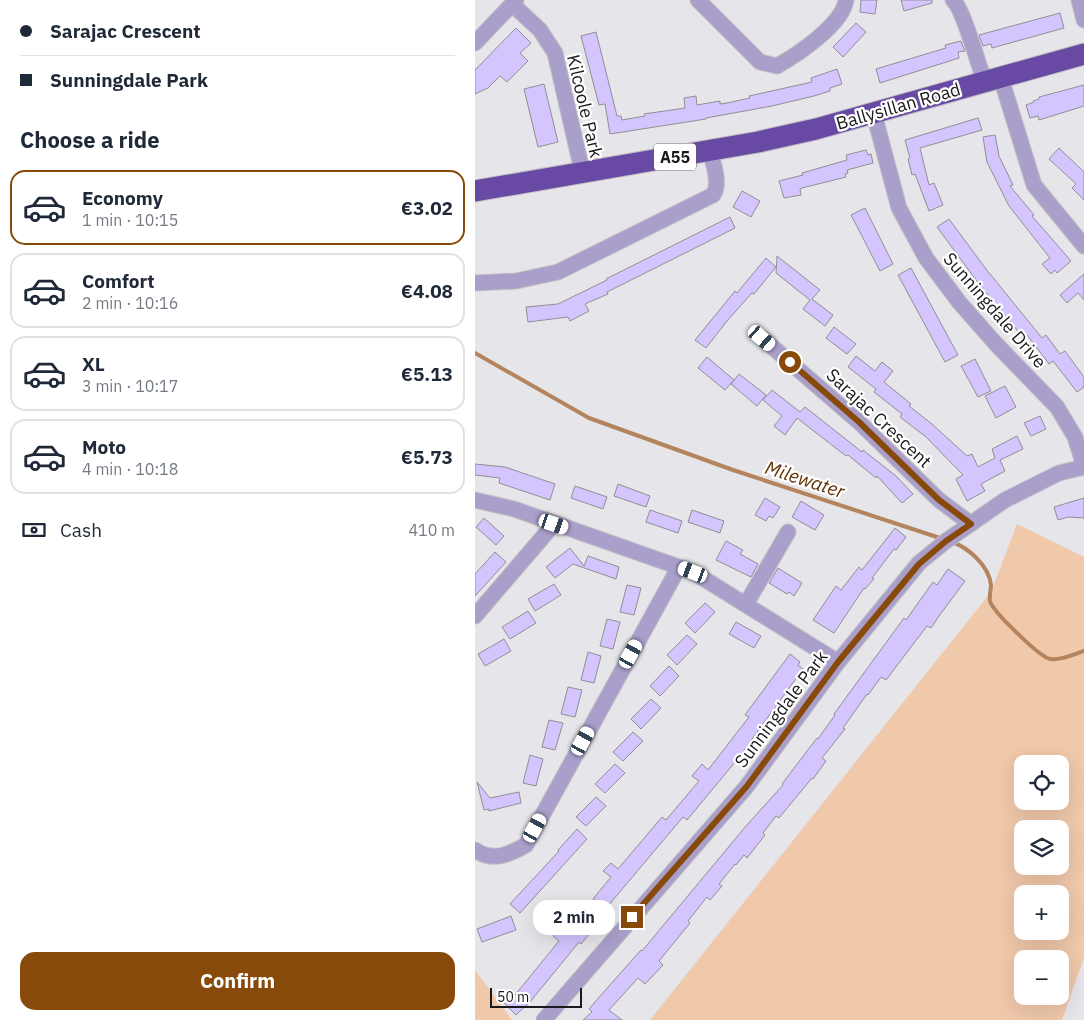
<!DOCTYPE html>
<meta charset="utf-8">
<style>
body{margin:0;font-family:"IBM Plex Sans",sans-serif;background:#f6f6f7;color:#1f2937;height:100vh;display:flex;flex-direction:column;font-size:19px;white-space:nowrap}
*{box-sizing:border-box;margin:0}
p{font-size:16px;color:#747a83}
.icon{flex:none;width:28px;height:28px;fill:none;stroke:currentColor;stroke-width:2;stroke-linecap:round;stroke-linejoin:round}
.map{position:relative;flex:1;overflow:hidden}
.details{display:flex;flex-direction:column;background:#fff;width:475px}
.details>*{flex:none}
.hud{display:grid;align-content:center;height:110px;padding:0 20px;background:#fff}
.controls{position:absolute;left:539px;top:755px;display:grid;gap:10px}
.controls a{display:grid;place-items:center;width:55px;height:55px;border-radius:10px;background:#fff;box-shadow:0 5px 20px #0002;font-size:25px}
.scale{position:absolute;left:15px;bottom:12px;width:92px;box-sizing:border-box;padding-left:5px;border:2px solid #1a191b;border-top:0;font-size:14px;line-height:18px;white-space:nowrap;color:#1a191b;-webkit-text-stroke:4px #fff;paint-order:stroke}
.end{position:absolute;width:22px;height:22px;margin:-11px;border:6px solid #874a0b;background:#fff;box-shadow:0 0 0 2px #fff}
.from{border-radius:50%}
.bubble{position:absolute;height:35px;border-radius:15px;background:#fff;box-shadow:0 5px 20px #0002;font-size:16px;font-weight:700;line-height:35px;text-align:center}
.car{position:absolute;width:15px;height:30px;margin:-15px -8px;border-radius:6px;box-shadow:0 0 4px 1px #0007;background:linear-gradient(#fff 24%,#345 0 40%,#fff 0 76%,#345 0 86%,#fff 0)}
.hud b{display:flex;align-items:center;gap:18px;height:48px;font-size:19px}
.hud b+b{border-top:1px solid #e0e1e3}
.hud i{width:12px;height:12px;background:#1f2937}
ul{padding:0;list-style:none}
li{display:flex;align-items:center;gap:15px;height:75px;margin:0 10px 8px;padding:0 10px;border:2px solid #e0e1e3;border-radius:15px}
li div{flex:1}
li b{display:block;font-size:19px}
li em{font-style:normal;font-weight:700}
li.selected{border-color:#874a0b}
li>.icon{width:45px;height:45px;stroke-width:1.5}
h2{padding:0 20px;font-size:22px;line-height:60px}
.pay{display:flex;align-items:center;gap:12px;height:55px;padding:0 20px;font-size:19px}
.pay p{margin-inline-start:auto}
.cta{display:flex;gap:10px;margin-top:auto;padding:10px 20px}
.cta a{flex:1;height:58px;border-radius:15px;background:#874a0b;color:#fff;font-size:20px;font-weight:700;line-height:58px;text-align:center}
main{display:flex;flex:1;min-height:0}
.map>svg:first-child{display:block}
.green{fill:#f0c8aa;fill-rule:evenodd}
.lines{fill:none;stroke-linecap:round;stroke-linejoin:round}
.stream{stroke:#b4845e;stroke-width:4}
.building{fill:#d4c5fe;stroke:#908f93}
.minor-casing{stroke:#c1c0c4;stroke-width:17}
.highway-casing{stroke:#c1c0c4;stroke-width:23}
.minor{stroke:#aa9fca;stroke-width:15}
.highway{stroke:#6849a3;stroke-width:21}
.route{stroke:#874a0b;stroke-width:6}
.labels{text-anchor:middle;dominant-baseline:central;stroke-width:4.5;stroke-linejoin:round;paint-order:stroke}
.shield{fill:#fff;stroke:#5f5e5f;stroke-width:1}
.shield-label{font-size:16px;font-weight:bold;fill:#1a191b}
.street-label{font-size:18px;fill:#1a191b;stroke:#fff}
.water-label{font-size:19px;font-style:italic;fill:#603201;stroke:#fff}
</style>
<main>
<section class="details">
<div class="hud">
<b><i class="from"></i>Sarajac Crescent</b>
<b><i></i>Sunningdale Park</b>
</div>
<h2>Choose a ride</h2>
<ul>
<li class="selected"><svg class="icon" aria-label="car" viewBox="0 0 24 24"><path d="M5 17H2v-5l4-1 3-4h7l3 4 3 1v5h-3M9 17h6M6 11h13"/><circle cx="7" cy="17" r="2"/><circle cx="17" cy="17" r="2"/></svg><div><b>Economy</b><p>1 min · 10:15</p></div><em>€3.02</em></li>
<li><svg class="icon" aria-label="car" viewBox="0 0 24 24"><path d="M5 17H2v-5l4-1 3-4h7l3 4 3 1v5h-3M9 17h6M6 11h13"/><circle cx="7" cy="17" r="2"/><circle cx="17" cy="17" r="2"/></svg><div><b>Comfort</b><p>2 min · 10:16</p></div><em>€4.08</em></li>
<li><svg class="icon" aria-label="car" viewBox="0 0 24 24"><path d="M5 17H2v-5l4-1 3-4h7l3 4 3 1v5h-3M9 17h6M6 11h13"/><circle cx="7" cy="17" r="2"/><circle cx="17" cy="17" r="2"/></svg><div><b>XL</b><p>3 min · 10:17</p></div><em>€5.13</em></li>
<li><svg class="icon" aria-label="car" viewBox="0 0 24 24"><path d="M5 17H2v-5l4-1 3-4h7l3 4 3 1v5h-3M9 17h6M6 11h13"/><circle cx="7" cy="17" r="2"/><circle cx="17" cy="17" r="2"/></svg><div><b>Moto</b><p>4 min · 10:18</p></div><em>€5.73</em></li>
</ul>
<div class="pay"><svg class="icon" aria-label="cash" viewBox="0 0 24 24"><path d="M3 7h18v10H3z"/><circle cx="12" cy="12" r="2"/></svg>Cash<p>410 m</p></div>
<div class="cta"><a>Confirm</a></div>
</section>
<div class="map">
<svg width="609" height="1020" viewBox="0 0 609 1020">
<rect width="100%" height="100%" fill="#e6e5e9"/>
<path class="green" d="M542 524 609 557V958L587 1020H175L516 592ZM548 764H585V801H548ZM548 829H585V866H548ZM548 894H585V931H548ZM548 959H585V996H548Z
M0 970 37 1020H0Z"/>
<g class="lines">
<path class="stream" d="M0 353 114 418 258 470 468 539
M477 542C494 548 514 566 516 585 516 590 514 596 515 601 518 612 565 657 575 659 585 661 600 654 609 651"/>
</g>
<path class="building" d="M386 0H402L400 14 385 12Z
M426 0H457V3L429 11Z
M585 13 589 28 517 48 516 44 508 46 504 35Z
M381 23 391 32 368 57 358 47Z
M41 28 56 43 45 53 53 61 32 82 25 76 13 88 0 94V70Z
M121 32 142 116H146L147 120 170 116 169 114 210 108 209 98 221 96 222 105 245 101V104L252 103 275 98 274 96 337 82 336 78 362 69 367 84 355 88V91L339 96 297 106 231 118V119L135 134 130 104 124 105 106 36Z
M486 41 490 51 483 52 484 58 405 83 401 69 471 48 470 45Z
M69 84 83 142 63 147 49 89Z
M609 85V106L564 120 563 116 555 118 551 105 559 102 558 101 564 99V97Z
M503 118 507 130 445 148 454 185 459 183 468 205 454 211 440 174 437 175 433 159 435 158 430 140Z
M520 135 524 156 538 185 535 186 559 215 557 216 596 261 582 273 580 270 576 274 567 264 575 258 534 206 512 162 508 137Z
M584 148 609 172V200L597 188 601 184 574 159Z
M391 150 393 155 396 154 398 163 372 170 373 173 370 174 371 177 327 188 325 189 326 195 309 198 304 181 328 175 327 173 372 160 371 155Z
M267 191 285 201 276 217 258 207Z
M390 208 418 264 405 271 376 215Z
M255 217 260 228 132 292 133 294 110 304 114 311 95 321 93 317 53 322 51 307 83 304 132 280 131 279Z
M474 219 511 269 567 338 571 335 585 354 590 351 609 377V387L602 392 578 361 574 364 552 335 548 338 524 307 523 308 501 280 462 227Z
M302 256 345 290 337 299 358 315 350 326 328 309 335 300 301 273Z
M291 258 301 267 279 294 277 293 252 321 231 348 220 340 260 291 262 293Z
M436 268 483 355 470 362 423 275Z
M609 274V300L603 293 592 303 585 295Z
M359 327 381 344 372 354 351 338Z
M381 356 400 371 407 362 418 371 409 382 436 404 434 406 457 424 492 456 497 454 503 467 520 458 517 449 542 436 548 449 525 460 530 471 506 484 510 491 492 501 481 479 488 475 451 437 425 417 427 414 399 392 401 389 373 367Z
M232 357 259 380 250 390 223 368Z
M500 359 516 391 503 397 486 366Z
M264 374 291 395 282 406 256 384Z
M530 386 541 407 521 418 510 396Z
M297 390 325 412 330 407 387 452 388 450 421 476 438 494 427 503 402 476 401 478 373 455 371 456 322 418 310 435 299 426 307 416 288 400Z
M565 416 571 429 556 436 549 423Z
M0 464 30 467 80 484 75 500 24 483 25 478 0 475Z
M143 484 175 496 171 507 139 496Z
M100 486 132 497 128 509 96 498Z
M290 498 305 507 298 518 294 516 291 521 280 515Z
M609 498V518L593 517 583 520 579 507Z
M326 501 349 515 340 530 317 517Z
M175 510 207 521 203 533 171 522Z
M217 510 249 521 245 533 213 522Z
M9 518 29 536 21 545 1 527Z
M420 528 431 537 421 550 419 549 397 578 399 579 390 589 389 588 359 633 338 620 361 586 366 590 384 567 387 570Z
M251 541 268 550 265 554 283 564 276 577 241 560Z
M95 548 109 566 113 556 144 567 141 579 98 564 80 578 71 567Z
M20 552 31 562 0 596V574Z
M303 568 327 583 319 596 314 592 312 594 294 583Z
M473 569 490 581 464 616 456 628 452 626 411 680 406 677 393 695 392 694 368 728 370 729 347 758 351 761 338 779 337 778 304 818 301 816 288 833 290 835 272 858 269 855 261 865 260 864 244 884 247 886 235 900 232 897 213 921 215 923 184 961 188 965 170 984 163 978 134 1010 147 1020H108L117 1012 114 1009 126 995 166 950 167 951 271 826 308 785 307 784 342 738 343 739 360 715 359 714 429 618 431 620 458 582 462 585Z
M79 584 86 595 60 611 53 599Z
M152 585 166 588 159 615 145 612Z
M230 603 240 612 220 633 210 623Z
M53 611 61 623 35 639 27 627Z
M132 619 145 622 138 649 125 646Z
M261 622 286 636 279 648 254 634Z
M212 635 222 644 202 665 192 655Z
M29 639 36 651 10 666 3 654Z
M113 652 126 656 119 683 106 680Z
M315 654 325 662 323 665 328 669 261 761 212 820 208 817 122 919 125 921 106 944 104 942 55 1002 41 1015 28 1002 37 993 40 995 84 941 78 936 84 928 93 935 121 901 118 899 136 877 128 871 136 863 143 869 187 817 191 820 224 781 217 776 227 764 233 770 274 717 270 715Z
M194 666 204 676 185 696 175 686Z
M93 687 107 690 100 717 86 714Z
M176 699 186 708 166 729 156 719Z
M74 720 88 723 80 750 67 747Z
M158 732 168 741 148 761 138 752Z
M55 755 68 759 61 786 48 783Z
M140 764 150 773 130 793 120 784Z
M2 782 15 798 44 792 46 803 14 811V809L9 810Z
M121 797 131 806 111 826 101 817Z
M102 829 112 839 45 913 35 904 84 851 83 850Z
M36 916 41 930 7 942 2 929Z"/>
<g class="lines">
<defs>
<path id="minor" d="M223 0 285 62 302 66C322 55 368 24 371 0
M478 0C489 10 503 65 510 82
M604 0 609 20
M37 4 65 30 80 53 105 162 106 173
M0 43 41 0
M526 78 559 185 609 246
M399 114 424 208 451 258 484 302 520 343 582 407 600 437 609 466
M0 283 41 281 83 272 238 195C246 183 238 164 235 151
M287 338 384 422 464 500 496 524
M0 500 39 509 218 572 363 662
M271 604 313 532
M0 616 79 524
M0 850C18 862 33 855 51 845L204 567
M69 1020 272 786 363 662 444 563 471 541 530 500 584 473 609 467"/>
<path id="highway" d="M0 191 283 142 341 129 609 54"/>
</defs>
<use href="#minor" class="minor-casing"/>
<use href="#highway" class="highway-casing"/>
<use href="#minor" class="minor"/>
<use href="#highway" class="highway"/>
</g>
<g class="lines">
<path class="route" d="M157 917 272 786 363 662 444 564 471 541 496 524 464 500 384 422 315 362"/>
</g>
<g class="labels">
<rect class="shield" x="179" y="143.5" width="42" height="27" rx="4"/>
<g class="shield-label">
<text x="200" y="157">A55</text>
</g>
<g class="street-label">
<text transform="translate(110 106) rotate(77)">Kilcoole Park</text>
<text transform="translate(423 106) rotate(-16)">Ballysillan Road</text>
<text transform="translate(520 310) rotate(49)">Sunningdale Drive</text>
<text transform="translate(404 418) rotate(43)">Sarajac Crescent</text>
<text transform="translate(306 709) rotate(-53)">Sunningdale Park</text>
</g>
<g class="water-label">
<text transform="translate(330 479) rotate(18)">Milewater</text>
</g>
</g>
</svg>
<div class="controls">
<a><svg class="icon" aria-label="locate" viewBox="0 0 24 24"><circle cx="12" cy="12" r="6"/><path d="M12 2v4M12 18v4M2 12h4M18 12h4"/></svg></a>
<a><svg class="icon" aria-label="layers" viewBox="0 0 24 24"><path d="M12 4l9 5-9 5-9-5zM3 14l9 5 9-5"/></svg></a>
<a>+</a>
<a>−</a>
</div>
<div class="scale">50 m</div>
<i class="end from" style="left:315px;top:362px"></i>
<i class="end" style="left:157px;top:917px"></i>
<div class="bubble" style="left:58px;top:900px;width:82px">2 min</div>
<i class="car" style="left:287px;top:338px;rotate:131deg"></i>
<i class="car" style="left:79px;top:524px;rotate:109deg"></i>
<i class="car" style="left:218px;top:572px;rotate:291deg"></i>
<i class="car" style="left:156px;top:654px;rotate:29deg"></i>
<i class="car" style="left:108px;top:741px;rotate:29deg"></i>
<i class="car" style="left:60px;top:828px;rotate:29deg"></i>
</div>
</main>
